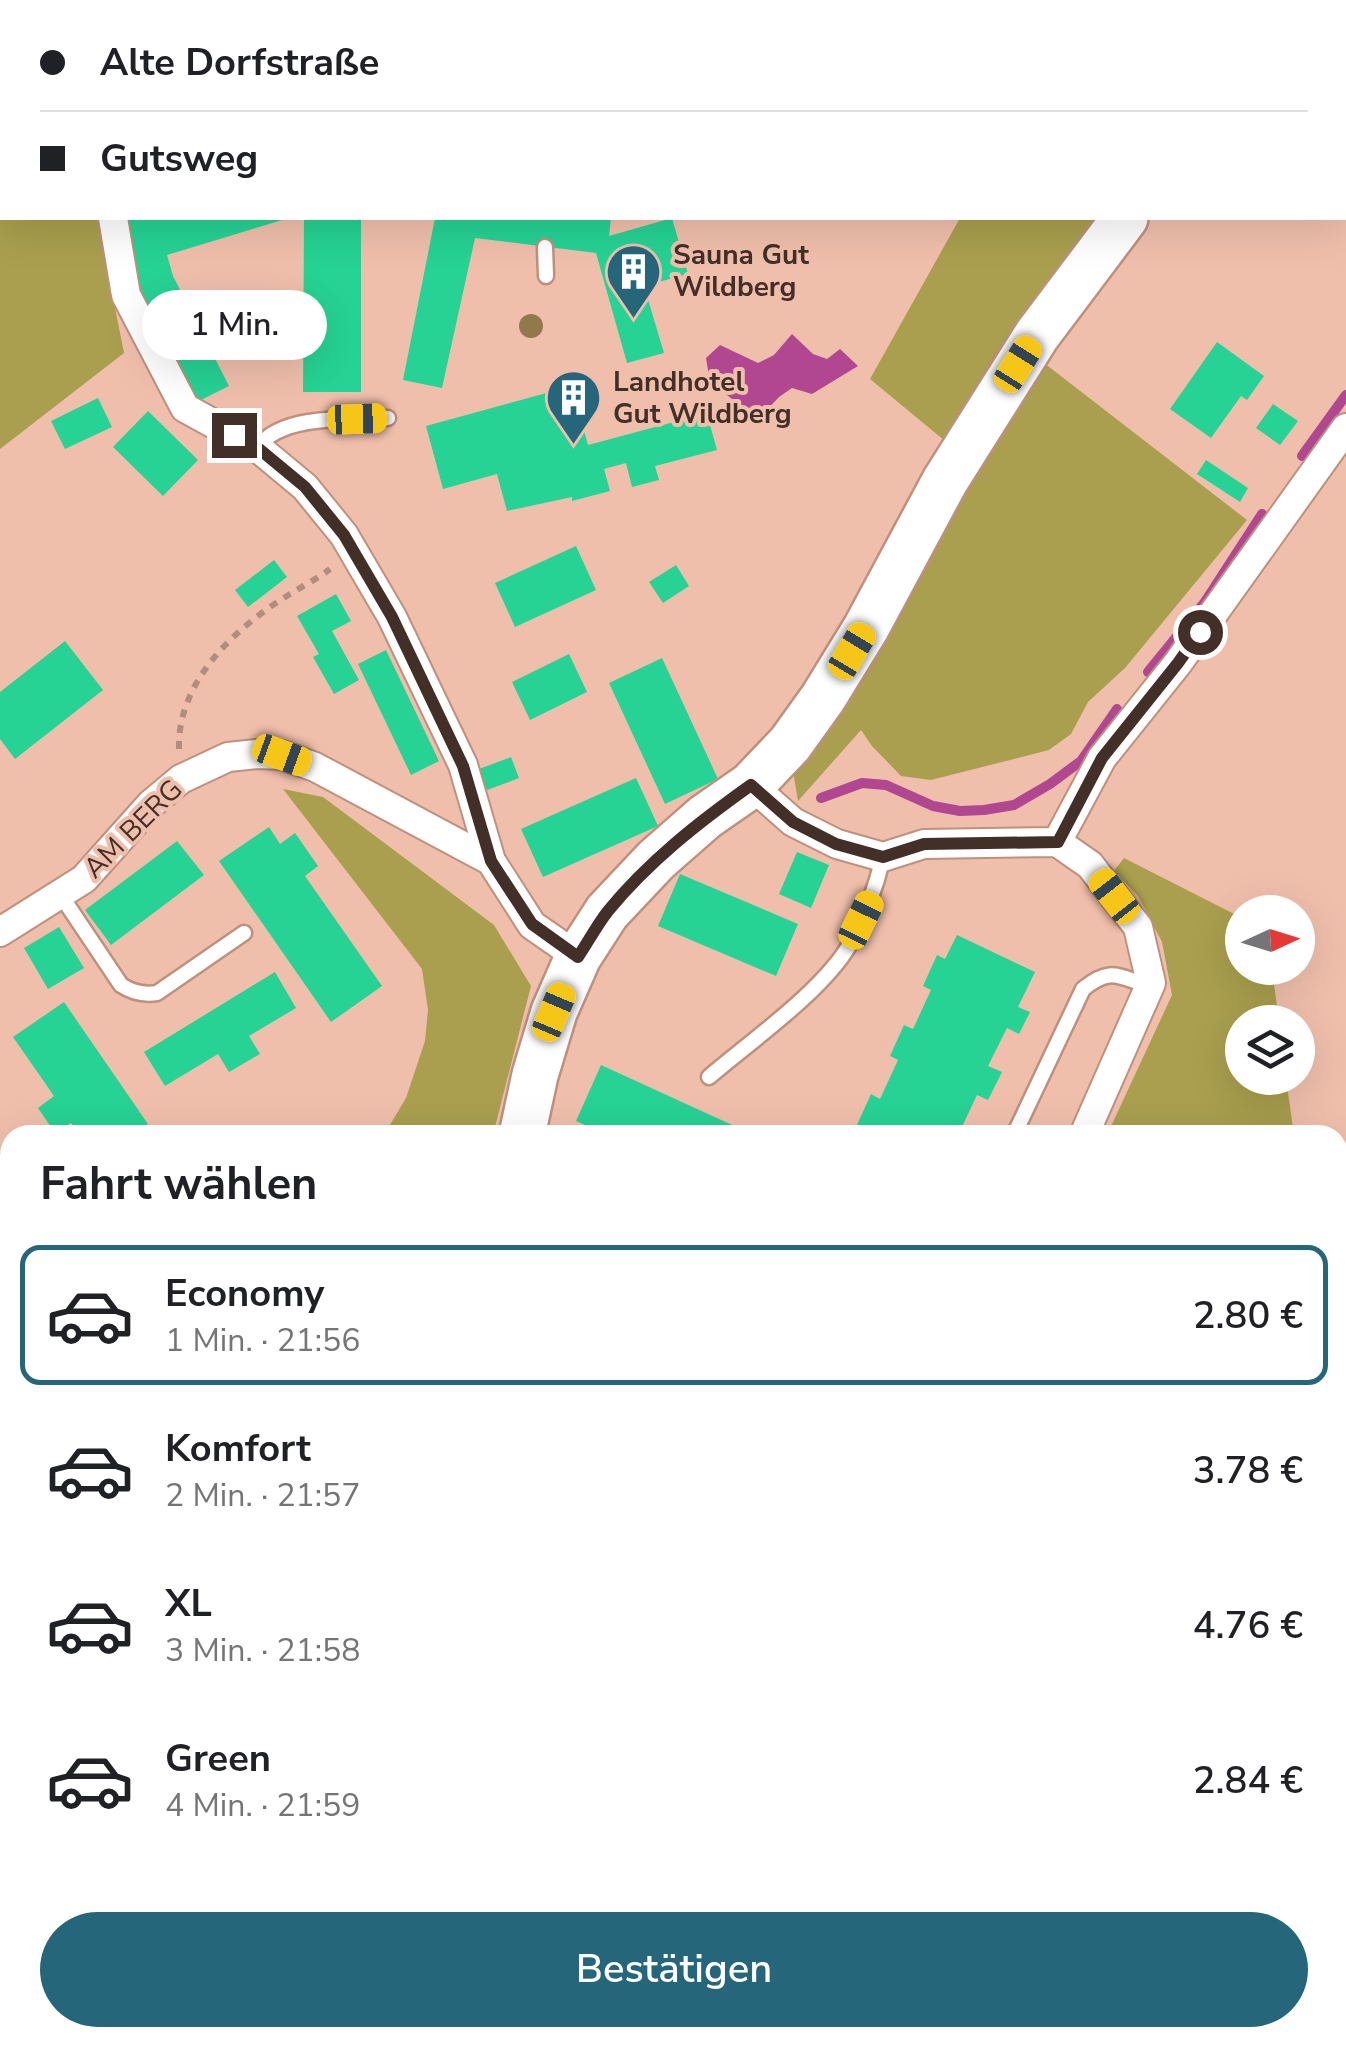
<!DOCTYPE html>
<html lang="de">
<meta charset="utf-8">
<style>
body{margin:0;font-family:"Nunito Sans",sans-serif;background:#f2f2f2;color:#202124;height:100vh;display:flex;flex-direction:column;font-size:38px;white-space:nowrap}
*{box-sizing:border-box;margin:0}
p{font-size:32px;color:#757577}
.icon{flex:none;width:55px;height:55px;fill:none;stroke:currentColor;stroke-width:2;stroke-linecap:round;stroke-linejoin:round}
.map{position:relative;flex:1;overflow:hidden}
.drawer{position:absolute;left:0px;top:1125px;width:1348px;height:922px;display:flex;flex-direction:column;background:#fff;border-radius:30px 30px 0 0;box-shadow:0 10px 40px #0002}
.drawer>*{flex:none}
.banner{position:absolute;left:0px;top:0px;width:1348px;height:220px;box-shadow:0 10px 40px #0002;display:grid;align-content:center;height:220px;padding:0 40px;background:#fff}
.needle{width:65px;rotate:86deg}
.buttons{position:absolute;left:1225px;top:895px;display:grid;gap:20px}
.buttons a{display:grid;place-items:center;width:90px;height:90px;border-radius:50%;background:#fff;box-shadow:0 10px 40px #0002;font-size:50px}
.end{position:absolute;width:45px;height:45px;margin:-22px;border:12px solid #422f28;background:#fff;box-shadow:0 0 0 5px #fff}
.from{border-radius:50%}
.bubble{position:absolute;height:70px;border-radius:35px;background:#fff;box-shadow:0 10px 40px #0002;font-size:32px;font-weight:600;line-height:70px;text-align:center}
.car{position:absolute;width:30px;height:60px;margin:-30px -15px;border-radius:12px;box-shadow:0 0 8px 2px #0007;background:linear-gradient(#f5c518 24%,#345 0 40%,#f5c518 0 76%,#345 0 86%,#f5c518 0)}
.banner b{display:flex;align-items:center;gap:35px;height:95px;font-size:38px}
.banner b+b{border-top:2px solid #e0e0e0}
.banner i{width:25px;height:25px;background:#202124}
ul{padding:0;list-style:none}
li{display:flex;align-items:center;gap:30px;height:140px;margin:0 20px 15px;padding:0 20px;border:5px solid transparent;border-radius:20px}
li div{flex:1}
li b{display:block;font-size:38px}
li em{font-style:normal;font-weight:600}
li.selected{border-color:#26667a}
li>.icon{width:90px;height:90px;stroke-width:1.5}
h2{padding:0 40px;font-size:45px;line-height:120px}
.cta{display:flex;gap:20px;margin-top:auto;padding:20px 40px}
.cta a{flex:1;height:115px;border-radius:60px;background:#26667a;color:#fff;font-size:40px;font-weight:600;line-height:115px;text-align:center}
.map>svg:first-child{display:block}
.green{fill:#a99f4e}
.water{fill:#b14790}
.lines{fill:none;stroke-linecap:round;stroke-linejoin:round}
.stream{stroke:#b14790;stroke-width:10}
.building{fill:#26d294}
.lane-casing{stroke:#be907e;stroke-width:19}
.street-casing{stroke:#be907e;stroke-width:32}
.primary-casing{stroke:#be907e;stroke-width:50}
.path{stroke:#b28c7d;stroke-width:6;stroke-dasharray:8 8;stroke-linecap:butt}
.lane{stroke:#fff;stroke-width:14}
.street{stroke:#fff;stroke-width:28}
.primary{stroke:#fff;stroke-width:45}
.tree{fill:#92794d}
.route{stroke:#422f28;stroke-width:12}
.labels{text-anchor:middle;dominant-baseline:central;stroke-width:8;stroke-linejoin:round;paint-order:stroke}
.poi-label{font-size:28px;font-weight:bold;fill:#422f28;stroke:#f0bfac;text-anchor:start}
.street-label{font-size:28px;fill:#422f28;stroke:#f0bfac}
</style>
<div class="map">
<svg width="1346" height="2046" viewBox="0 0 1346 2046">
<rect width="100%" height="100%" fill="#f0bfac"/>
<path class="green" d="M0 0H43L44 2H2V218H97L124 353 0 449Z
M960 218H1095L945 441 870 379Z
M1044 363 1247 520 1125 668 1088 702 1071 734 1049 750 931 780 901 776 872 746 861 730 798 801 794 777 799 762 829 730 846 704 962 491Z
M283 789 323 797 494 925 531 986 493 1135H384L406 1098 425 1041 428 1010 422 969Z
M1124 858 1242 918V968H1272L1279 1022H1242V1078H1286L1294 1135H1107L1172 995 1162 942 1138 896 1114 871Z
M1338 1218 1346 1224V1510L1338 1524Z
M10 1830V2038H86L81 2046H0V1849Z"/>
<path class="water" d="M792 334 813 354 827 359 840 349 858 366 812 394 792 388 779 397 760 417 743 414 732 399 710 382 706 358 720 345 758 363 774 355Z"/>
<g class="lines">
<path class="stream" d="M1302 456 1346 395
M1148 672 1205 602 1262 514
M821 798 862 783 886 785 933 806 960 811 984 810 1014 805 1050 784 1081 761 1117 709
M1338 1704 1346 1708"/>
</g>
<path class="building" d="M120 218H289L167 255 173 276 229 386 197 402 141 292Z
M304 218H361V392H303Z
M435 218H611L609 236 672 218 688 274 644 286 664 353 627 363 596 253 475 238 442 388 403 380Z
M1217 342 1264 376 1247 400 1241 396 1211 438 1170 409Z
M572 386 588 445 674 422 672 416 705 407 717 450 655 466 659 480 632 487 626 463 604 469 610 491 572 501V497L507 511 497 474 443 489 426 426Z
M98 398 112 427 65 449 51 421Z
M1273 404 1298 421 1280 445 1256 428Z
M148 411 198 460 163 496 113 447Z
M1206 460 1248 488 1240 502 1197 474Z
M576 546 596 590 515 627 495 583Z
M274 560 287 577 248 607 235 590Z
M676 565 689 586 663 603 649 582Z
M336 594 351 621 332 631 359 680 334 694 313 657 319 654 297 616Z
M65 641 103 690 15 759 0 739V692Z
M386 650 439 761 411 775 358 664Z
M569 654 587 692 530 720 512 682Z
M662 658 718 779 665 804 609 683Z
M511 757 519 778 487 790 479 769Z
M636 778 658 826 543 877 521 829Z
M269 827 280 844 295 833 318 866 305 876 382 986 331 1022 219 861Z
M177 841 204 875 111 945 85 910Z
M797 852 829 865 811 908 779 894Z
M680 874 798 924 776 976 658 926Z
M59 927 84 968 48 989 24 948Z
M957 935 1035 972 1018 1007 1030 1012 1019 1034 1007 1028 988 1066 1002 1072 988 1100 977 1095 958 1135H863L866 1129 857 1125 871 1094 880 1099 898 1060 890 1056 904 1025 913 1029 931 990 923 986 937 955 945 959Z
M275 972 296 1008 249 1036 260 1054 229 1072 218 1054 165 1086 144 1052Z
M64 1002 148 1124 132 1135H80L71 1123 55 1133 38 1108 54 1096 13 1037Z
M601 1065 754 1135H607L576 1121Z
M0 1152 10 1161V1209L0 1201Z"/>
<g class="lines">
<defs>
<path id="lane" d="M510 0 511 2
M545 247 546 276
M258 448C279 414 352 419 388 418
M60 894 121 985C133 993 144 995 157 993L244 933
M709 1077C751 1041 824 990 850 944 865 916 876 888 883 857
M1014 1135 1083 989C1111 966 1118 977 1150 986
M637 2046 642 2038"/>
<path id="street" d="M80 0V2
M143 2 145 0
M113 218 126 295 185 408 258 448 305 487 344 535 392 617 463 765 491 861 532 925 578 957
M751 785 793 822 837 844 883 857 924 844 1057 842
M1057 842 1102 758 1178 663 1346 428
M1057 842 1090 865 1138 927 1151 983 1084 1135
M0 932 84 879 151 804 181 779 228 757 257 754 282 755 315 767 491 861"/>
<path id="primary" d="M1288 2 1290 0
M522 1135 535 1075 554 1012 578 957 607 912 656 860 705 817 751 785 790 744 823 698 866 628 945 481 1037 335 1125 218
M98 2046 103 2038"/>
</defs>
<use href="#lane" class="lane-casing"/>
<use href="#street" class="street-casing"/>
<use href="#primary" class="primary-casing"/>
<path class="path" d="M179 749C177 681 236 627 290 594 303 586 317 579 330 569
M1338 1736 1346 1741
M478 2046 483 2038
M694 2046 699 2038"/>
<use href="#lane" class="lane"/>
<use href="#street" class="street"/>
<use href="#primary" class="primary"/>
</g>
<circle class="tree" cx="531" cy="326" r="12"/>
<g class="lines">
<path class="route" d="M234 435 258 448 305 487 344 535 392 617 463 766 491 861 532 924 578 957C588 942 597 925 608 911 649 861 699 822 751 785L793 822 836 844 883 857 924 844 1058 842 1102 758 1178 663 1200 632"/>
</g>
<defs>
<symbol id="building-pin" viewBox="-11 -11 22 30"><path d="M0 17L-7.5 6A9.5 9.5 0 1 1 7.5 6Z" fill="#26667a" stroke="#f0bfac"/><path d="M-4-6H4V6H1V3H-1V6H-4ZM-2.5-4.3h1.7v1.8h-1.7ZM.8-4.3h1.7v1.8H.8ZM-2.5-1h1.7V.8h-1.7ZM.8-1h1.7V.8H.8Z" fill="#fff"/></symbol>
</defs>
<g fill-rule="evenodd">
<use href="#building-pin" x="602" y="240" width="63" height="86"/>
<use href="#building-pin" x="542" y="366" width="63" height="86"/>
</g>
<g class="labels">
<g class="poi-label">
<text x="673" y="255">Sauna Gut<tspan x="673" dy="32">Wildberg</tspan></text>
<text x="613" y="382">Landhotel<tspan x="613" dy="32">Gut Wildberg</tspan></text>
</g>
<g class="street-label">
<text transform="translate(133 829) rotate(-45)">AM BERG</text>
</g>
</g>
</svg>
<div class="buttons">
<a><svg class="needle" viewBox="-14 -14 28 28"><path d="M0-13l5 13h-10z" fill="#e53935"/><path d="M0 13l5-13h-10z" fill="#757577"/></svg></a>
<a><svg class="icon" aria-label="layers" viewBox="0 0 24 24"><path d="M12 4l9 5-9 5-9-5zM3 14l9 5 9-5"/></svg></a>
</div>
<i class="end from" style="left:1200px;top:632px"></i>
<i class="end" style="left:234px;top:435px"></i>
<div class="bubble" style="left:142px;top:290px;width:185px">1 Min.</div>
<i class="car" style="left:1018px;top:364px;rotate:32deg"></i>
<i class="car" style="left:357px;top:419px;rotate:88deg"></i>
<i class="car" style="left:852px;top:651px;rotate:31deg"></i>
<i class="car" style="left:282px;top:755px;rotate:110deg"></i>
<i class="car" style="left:1114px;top:896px;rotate:322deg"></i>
<i class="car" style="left:861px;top:920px;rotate:26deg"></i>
<i class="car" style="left:554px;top:1012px;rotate:23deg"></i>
<div class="banner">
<b><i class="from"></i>Alte Dorfstraße</b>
<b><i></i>Gutsweg</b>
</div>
<section class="drawer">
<h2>Fahrt wählen</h2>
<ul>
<li class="selected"><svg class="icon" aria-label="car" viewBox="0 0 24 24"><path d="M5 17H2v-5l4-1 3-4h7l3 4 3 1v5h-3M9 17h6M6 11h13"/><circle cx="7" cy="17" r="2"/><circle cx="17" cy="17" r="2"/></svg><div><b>Economy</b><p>1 Min. · 21:56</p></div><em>2.80 €</em></li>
<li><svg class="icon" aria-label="car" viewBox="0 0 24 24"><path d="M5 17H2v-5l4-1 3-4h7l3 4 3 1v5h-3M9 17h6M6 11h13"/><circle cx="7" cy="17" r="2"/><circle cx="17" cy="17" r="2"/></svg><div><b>Komfort</b><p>2 Min. · 21:57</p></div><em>3.78 €</em></li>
<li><svg class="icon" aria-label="car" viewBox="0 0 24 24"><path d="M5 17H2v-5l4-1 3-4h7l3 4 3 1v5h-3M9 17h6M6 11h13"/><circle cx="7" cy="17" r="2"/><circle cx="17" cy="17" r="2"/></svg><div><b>XL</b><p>3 Min. · 21:58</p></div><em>4.76 €</em></li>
<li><svg class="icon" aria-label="car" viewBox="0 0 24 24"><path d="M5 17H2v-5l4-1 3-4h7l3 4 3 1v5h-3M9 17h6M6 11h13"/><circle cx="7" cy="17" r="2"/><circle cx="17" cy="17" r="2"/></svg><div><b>Green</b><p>4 Min. · 21:59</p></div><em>2.84 €</em></li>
</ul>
<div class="cta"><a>Bestätigen</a></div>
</section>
</div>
